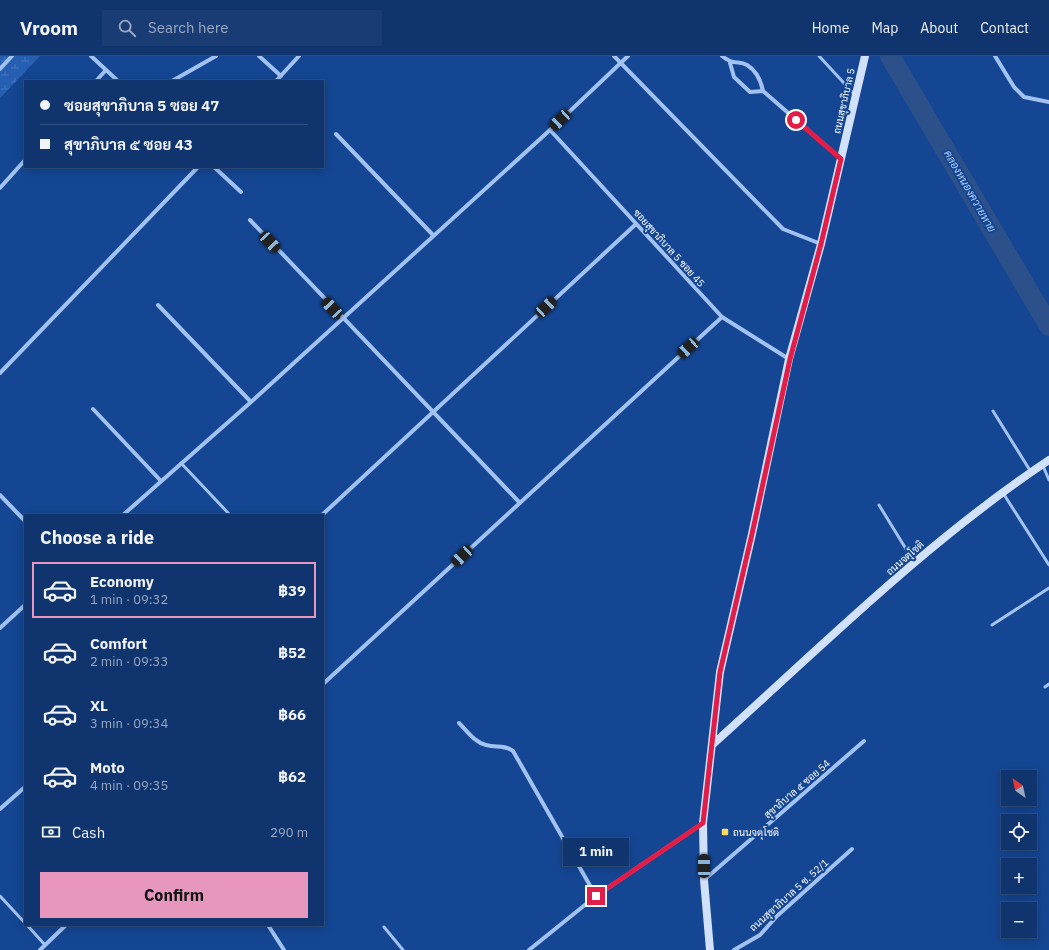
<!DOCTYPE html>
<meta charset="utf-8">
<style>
body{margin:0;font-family:"IBM Plex Sans",Sarabun,sans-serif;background:#183c73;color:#f1f3f6;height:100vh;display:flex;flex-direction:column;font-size:15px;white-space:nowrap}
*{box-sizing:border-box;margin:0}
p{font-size:13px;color:#9baac2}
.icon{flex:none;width:22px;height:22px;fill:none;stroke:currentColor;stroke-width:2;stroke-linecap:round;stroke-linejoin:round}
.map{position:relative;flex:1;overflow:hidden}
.details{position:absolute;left:24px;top:458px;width:300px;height:412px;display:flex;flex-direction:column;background:#0f346e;border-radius:0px;box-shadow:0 2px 10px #0003,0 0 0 1px #2f4f81}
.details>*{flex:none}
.hud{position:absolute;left:24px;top:24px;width:300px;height:88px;border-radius:0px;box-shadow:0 2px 10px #0003,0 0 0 1px #2f4f81;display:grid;align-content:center;height:88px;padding:0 16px;background:#0f346e}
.needle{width:26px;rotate:327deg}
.tools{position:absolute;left:1001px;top:714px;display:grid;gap:8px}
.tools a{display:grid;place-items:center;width:36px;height:36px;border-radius:0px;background:#0f346e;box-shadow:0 2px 10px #0003,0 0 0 1px #2f4f81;font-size:20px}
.end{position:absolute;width:18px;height:18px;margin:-9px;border:5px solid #e11d48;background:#fff;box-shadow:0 0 0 2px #fff}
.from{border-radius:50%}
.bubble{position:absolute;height:28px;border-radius:0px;background:#0f346e;box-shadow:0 2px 10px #0003,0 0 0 1px #2f4f81;font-size:13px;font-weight:700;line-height:28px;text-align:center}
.car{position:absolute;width:12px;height:24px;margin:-12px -6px;border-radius:5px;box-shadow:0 0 3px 1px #0007;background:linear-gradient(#222 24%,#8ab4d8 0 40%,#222 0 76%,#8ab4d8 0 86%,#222 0)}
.hud b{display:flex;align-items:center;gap:14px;height:38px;font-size:15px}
.hud b+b{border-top:1px solid #2f4f81}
.hud i{width:10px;height:10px;background:#f1f3f6}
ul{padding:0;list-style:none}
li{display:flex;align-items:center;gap:12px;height:56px;margin:0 8px 6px;padding:0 8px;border:2px solid transparent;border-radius:0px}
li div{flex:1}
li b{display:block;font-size:15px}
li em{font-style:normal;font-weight:700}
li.active{border-color:#e797bd}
li>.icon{width:36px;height:36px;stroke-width:1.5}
h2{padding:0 16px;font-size:18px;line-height:48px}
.pay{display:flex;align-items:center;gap:10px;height:44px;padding:0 16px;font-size:15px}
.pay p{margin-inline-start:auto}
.action{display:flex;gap:8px;margin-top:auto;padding:8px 16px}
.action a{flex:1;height:46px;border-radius:0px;background:#e797bd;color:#111;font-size:16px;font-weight:700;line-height:46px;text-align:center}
header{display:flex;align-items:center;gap:24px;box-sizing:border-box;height:56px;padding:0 20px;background:#0f346e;border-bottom:1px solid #2f4f81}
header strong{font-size:19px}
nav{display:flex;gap:22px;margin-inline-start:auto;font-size:14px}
.search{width:280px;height:36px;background:#183c73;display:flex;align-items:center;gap:10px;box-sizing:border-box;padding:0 14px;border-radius:0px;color:#9baac2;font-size:15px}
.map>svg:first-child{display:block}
.wetland{fill:url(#wetland-marsh)}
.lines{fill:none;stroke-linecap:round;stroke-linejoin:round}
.canal{stroke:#2c518a;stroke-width:20}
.lane{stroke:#a2c3f2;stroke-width:3}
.street{stroke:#a2c3f2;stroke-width:4}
.secondary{stroke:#d1e1fc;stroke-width:8}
.route{stroke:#e11d48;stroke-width:5}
.poi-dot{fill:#ffd862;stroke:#144693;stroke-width:1.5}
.labels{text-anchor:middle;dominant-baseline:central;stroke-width:4;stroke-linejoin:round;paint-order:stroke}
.street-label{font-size:10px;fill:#fff;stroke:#144693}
.poi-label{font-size:10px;fill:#fff;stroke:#144693;text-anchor:start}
.water-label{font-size:11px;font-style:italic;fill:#aecdf8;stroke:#144693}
</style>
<header>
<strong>Vroom</strong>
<div class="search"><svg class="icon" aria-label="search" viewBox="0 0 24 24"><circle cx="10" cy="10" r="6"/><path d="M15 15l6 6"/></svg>Search here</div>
<nav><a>Home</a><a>Map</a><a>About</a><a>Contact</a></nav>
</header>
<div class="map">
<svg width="1049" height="894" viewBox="0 0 1049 894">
<defs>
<pattern id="wetland-marsh" width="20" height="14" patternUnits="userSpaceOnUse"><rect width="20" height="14" fill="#265fb2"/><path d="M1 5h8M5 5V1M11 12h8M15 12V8" fill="none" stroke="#4777be"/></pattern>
</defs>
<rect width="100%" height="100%" fill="#144693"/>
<path class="wetland" d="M0 0H40L0 42Z"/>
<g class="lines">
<path class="canal" d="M890 0 1049 270"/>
<path class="lane" d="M819 0 855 39
M993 355 1031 416
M181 407 230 459
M1043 410 1049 424
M1003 437 1049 509
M879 449 914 506
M992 569 1049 532
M1045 631 1049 628
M0 840 25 867
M27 869 45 889
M384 871 403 894"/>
<path class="street" d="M91 0 118 25
M259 0 281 20
M614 0 783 173 821 188
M722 0C734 10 739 4 747 9 757 15 761 25 763 35L841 103
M995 0 1014 31 1024 41 1049 46
M730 7 734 21 750 36 763 35
M0 13 12 0
M96 25 106 14
M172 25 216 0
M276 25 299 0
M550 74 722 261 789 303
M336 78 433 179
M214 111 241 136
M0 132 25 104
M250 164 520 447
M158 249 251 346
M0 317 198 111
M93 353 161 425
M0 439 25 465
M123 459 251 346 550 74 628 0
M322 459 636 168
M0 572 25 549
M323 628 722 261
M459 667C467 675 474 686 486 689 497 692 503 688 513 695L596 840
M0 753 25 731
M704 824 864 685
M268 869 284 894
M40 894 66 869
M529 894 596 840 703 767
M734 894 760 879 777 860 852 793"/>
<path class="secondary" d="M712 689C821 591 926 486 1049 404
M710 894 704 824 703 767 720 616 752 478 789 303 821 188 865 0"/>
</g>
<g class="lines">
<path class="route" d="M596 840 703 767 720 616 752 478 790 303 821 188 841 103 796 64"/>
</g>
<rect class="poi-dot" x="721" y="772" width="8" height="8" rx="2"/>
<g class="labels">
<g class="street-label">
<text transform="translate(844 45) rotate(-77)">ถนนสุขาภิบาล 5</text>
<text transform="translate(669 192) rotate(48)">ซอยสุขาภิบาล 5 ซอย 45</text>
<text transform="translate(905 502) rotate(-41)">ถนนจตุโชติ</text>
<text transform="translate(797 733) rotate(-41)">สุขาภิบาล ๕ ซอย 54</text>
<text transform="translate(789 839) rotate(-42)">ถนนสุขาภิบาล 5 ซ. 52/1</text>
</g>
<g class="poi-label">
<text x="733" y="776">ถนนจตุโชติ</text>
</g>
<g class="water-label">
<text transform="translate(970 135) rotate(60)">คลองหนองควายหาย</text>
</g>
</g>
</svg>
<div class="tools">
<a><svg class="needle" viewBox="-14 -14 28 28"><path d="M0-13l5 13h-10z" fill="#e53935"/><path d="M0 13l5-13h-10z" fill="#9baac2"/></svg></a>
<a><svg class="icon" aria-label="locate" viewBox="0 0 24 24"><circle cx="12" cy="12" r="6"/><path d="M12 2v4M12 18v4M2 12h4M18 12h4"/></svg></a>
<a>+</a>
<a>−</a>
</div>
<i class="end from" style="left:796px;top:64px"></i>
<i class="end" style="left:596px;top:840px"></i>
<div class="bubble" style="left:563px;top:782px;width:66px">1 min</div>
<i class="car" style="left:560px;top:64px;rotate:227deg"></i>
<i class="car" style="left:270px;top:186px;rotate:137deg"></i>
<i class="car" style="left:546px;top:251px;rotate:47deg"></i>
<i class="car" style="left:332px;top:252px;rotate:317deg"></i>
<i class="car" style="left:688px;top:292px;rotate:228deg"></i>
<i class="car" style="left:462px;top:500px;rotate:227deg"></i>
<i class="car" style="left:704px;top:810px;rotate:0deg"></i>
<div class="hud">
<b><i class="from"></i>ซอยสุขาภิบาล 5 ซอย 47</b>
<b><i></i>สุขาภิบาล ๕ ซอย 43</b>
</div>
<section class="details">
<h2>Choose a ride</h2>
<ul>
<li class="active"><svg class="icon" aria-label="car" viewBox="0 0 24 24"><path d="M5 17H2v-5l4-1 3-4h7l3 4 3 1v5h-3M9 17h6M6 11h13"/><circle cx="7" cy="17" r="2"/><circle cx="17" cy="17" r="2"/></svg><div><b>Economy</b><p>1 min · 09:32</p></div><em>฿39</em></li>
<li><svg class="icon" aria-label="car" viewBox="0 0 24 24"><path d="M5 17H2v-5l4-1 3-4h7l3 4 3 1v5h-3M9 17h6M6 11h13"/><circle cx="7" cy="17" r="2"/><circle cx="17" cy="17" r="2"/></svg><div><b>Comfort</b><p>2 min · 09:33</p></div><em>฿52</em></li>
<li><svg class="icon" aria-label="car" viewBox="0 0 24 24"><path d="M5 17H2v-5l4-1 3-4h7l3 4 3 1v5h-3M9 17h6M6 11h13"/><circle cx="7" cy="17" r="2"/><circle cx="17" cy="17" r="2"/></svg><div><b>XL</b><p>3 min · 09:34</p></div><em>฿66</em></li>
<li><svg class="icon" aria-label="car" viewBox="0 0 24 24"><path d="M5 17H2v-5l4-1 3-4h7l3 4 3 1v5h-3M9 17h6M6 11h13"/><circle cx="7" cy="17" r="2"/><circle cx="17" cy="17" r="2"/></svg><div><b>Moto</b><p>4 min · 09:35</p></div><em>฿62</em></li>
</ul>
<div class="pay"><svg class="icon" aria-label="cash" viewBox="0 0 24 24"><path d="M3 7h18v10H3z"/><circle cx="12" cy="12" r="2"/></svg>Cash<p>290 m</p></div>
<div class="action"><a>Confirm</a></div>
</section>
</div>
